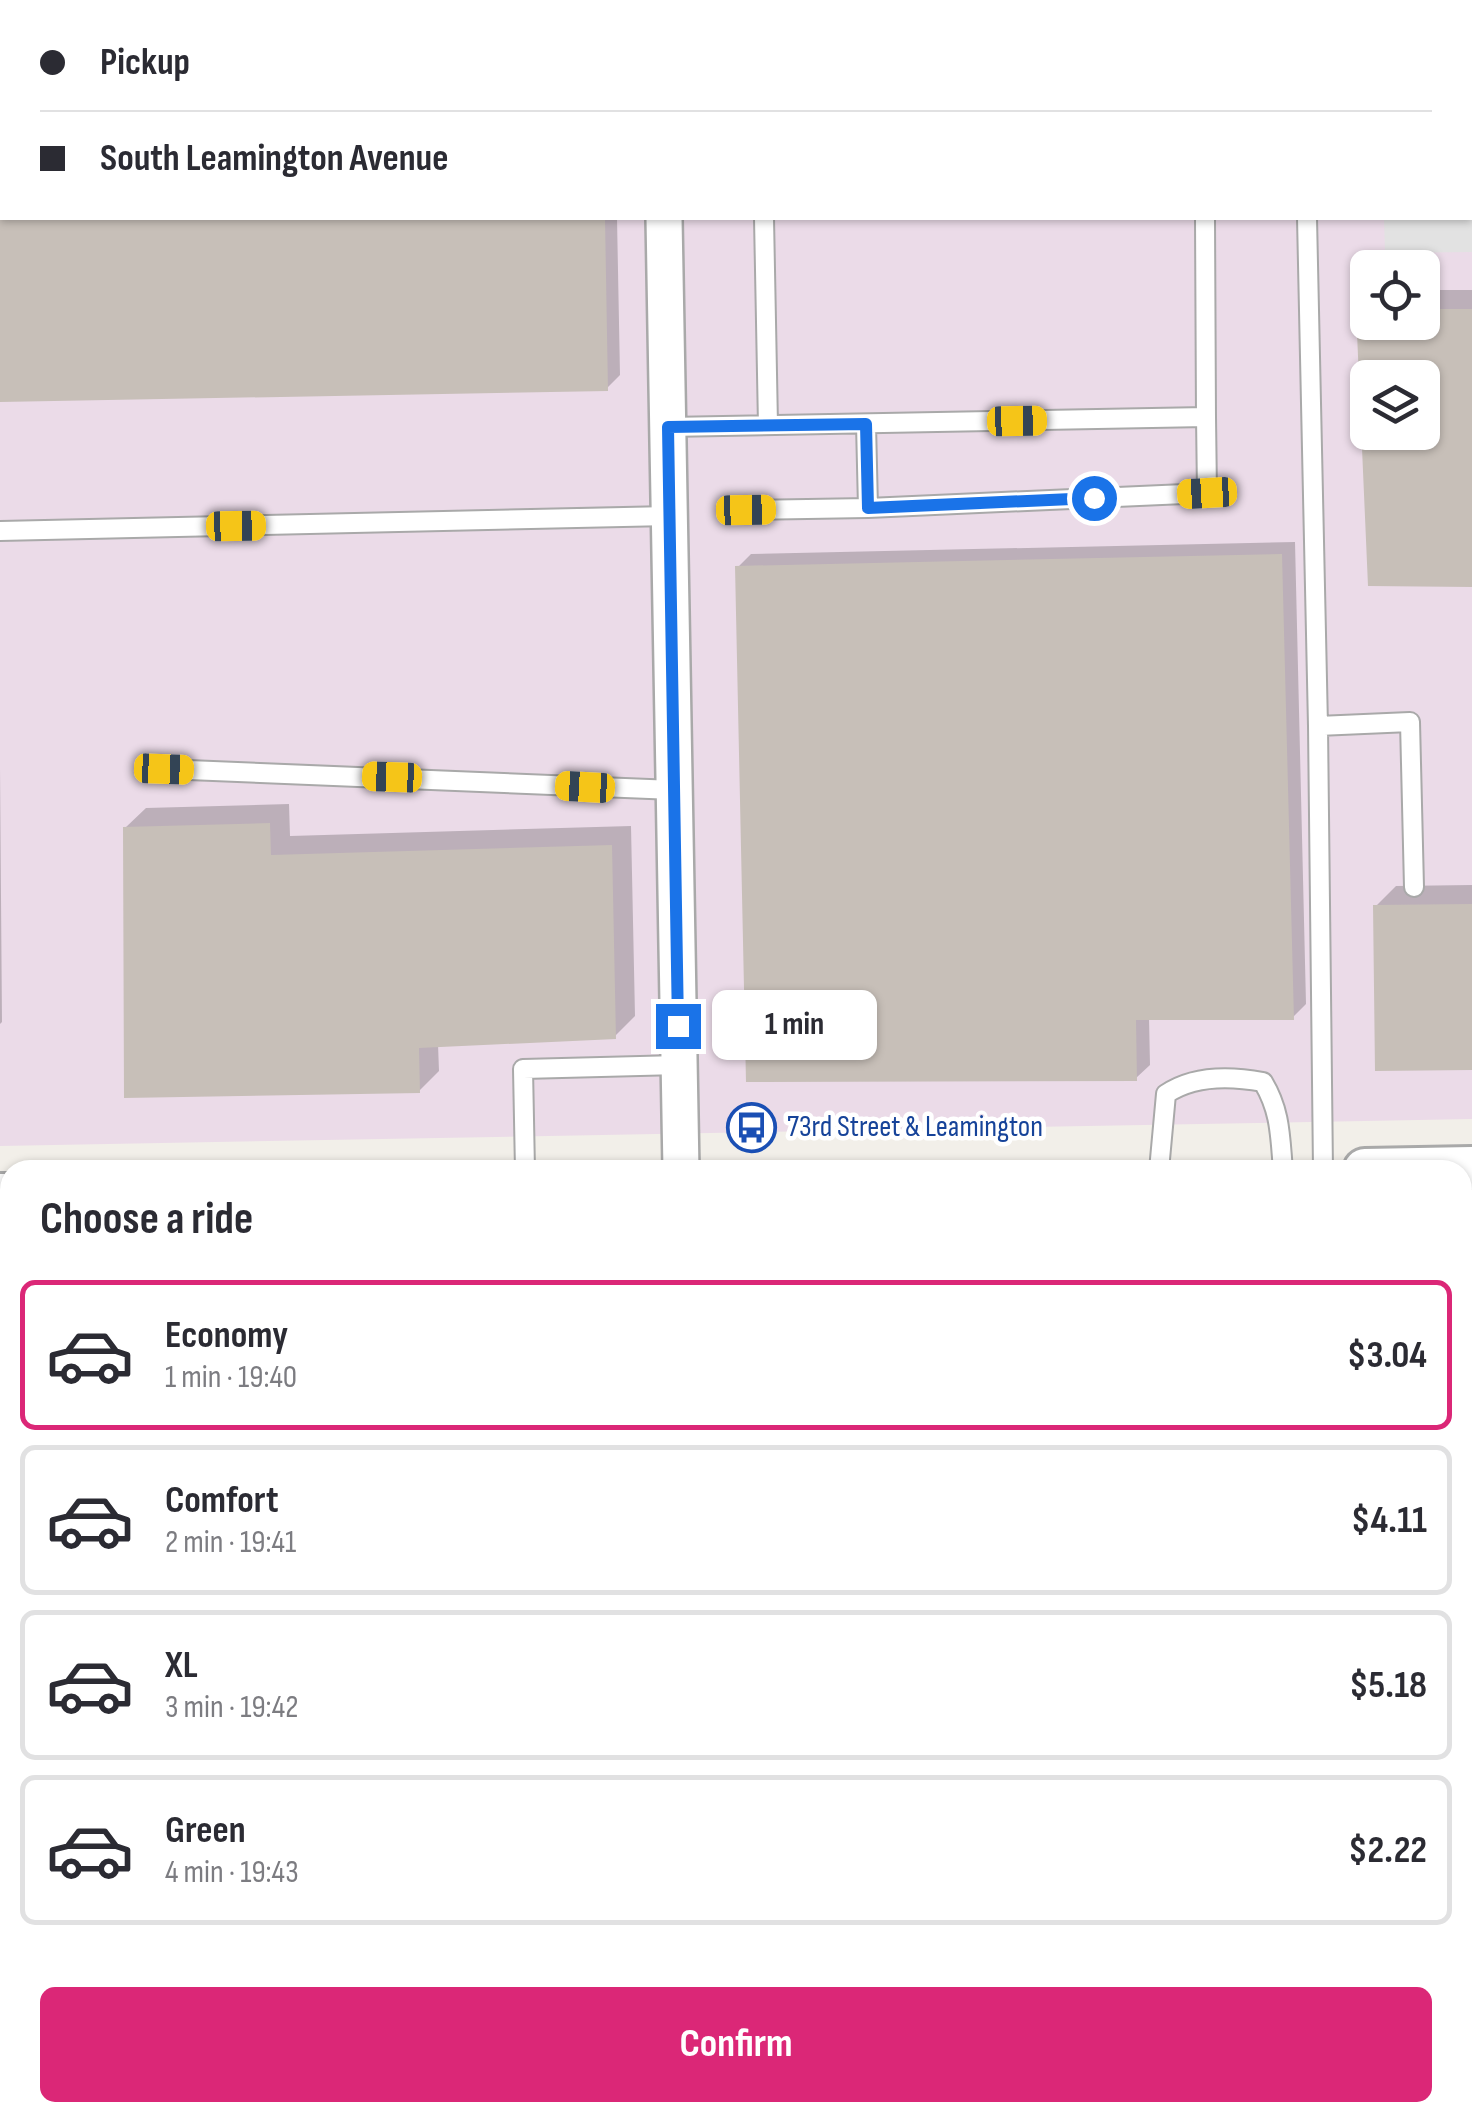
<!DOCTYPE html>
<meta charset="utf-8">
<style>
body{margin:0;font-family:"Sofia Sans Condensed",sans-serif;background:#f2f2f3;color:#2b2b33;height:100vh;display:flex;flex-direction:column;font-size:38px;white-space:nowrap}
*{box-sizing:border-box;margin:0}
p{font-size:32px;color:#7c7c81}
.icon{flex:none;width:55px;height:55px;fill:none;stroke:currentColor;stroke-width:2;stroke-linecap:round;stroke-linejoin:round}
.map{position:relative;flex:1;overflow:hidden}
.details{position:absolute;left:0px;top:1160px;width:1472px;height:962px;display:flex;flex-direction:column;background:#fff;border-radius:30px 30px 0 0;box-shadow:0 2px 8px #0004}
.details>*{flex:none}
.banner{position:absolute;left:0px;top:0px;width:1472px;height:220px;box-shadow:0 2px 8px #0004;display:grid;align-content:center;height:220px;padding:0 40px;background:#fff}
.fabs{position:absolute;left:1350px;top:250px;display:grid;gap:20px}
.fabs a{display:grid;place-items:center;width:90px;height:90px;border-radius:15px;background:#fff;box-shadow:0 2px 8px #0004;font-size:50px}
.end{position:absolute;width:45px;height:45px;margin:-22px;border:12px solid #1a73e8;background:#fff;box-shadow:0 0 0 5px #fff}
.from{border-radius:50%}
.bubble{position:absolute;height:70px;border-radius:15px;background:#fff;box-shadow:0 2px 8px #0004;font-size:32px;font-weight:700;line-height:70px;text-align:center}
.car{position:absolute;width:30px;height:60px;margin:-30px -15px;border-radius:12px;box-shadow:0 0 8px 2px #0007;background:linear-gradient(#f5c518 24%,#345 0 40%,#f5c518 0 76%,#345 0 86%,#f5c518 0)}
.banner b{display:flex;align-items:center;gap:35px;height:95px;font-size:38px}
.banner b+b{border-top:2px solid #e1e1e2}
.banner i{width:25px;height:25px;background:#2b2b33}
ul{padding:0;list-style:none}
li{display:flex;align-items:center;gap:30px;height:150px;margin:0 20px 15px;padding:0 20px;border:5px solid #e1e1e2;border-radius:15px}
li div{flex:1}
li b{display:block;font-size:38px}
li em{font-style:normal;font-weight:700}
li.current{border-color:#db2777}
li>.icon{width:90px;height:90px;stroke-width:1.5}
h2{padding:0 40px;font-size:45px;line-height:120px}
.action{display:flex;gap:20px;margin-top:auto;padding:20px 40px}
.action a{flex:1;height:115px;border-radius:15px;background:#db2777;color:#fff;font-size:40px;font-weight:700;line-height:115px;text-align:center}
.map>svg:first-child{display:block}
.industrial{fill:#ebdbe8;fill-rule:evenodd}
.parking{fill:#e2e2e2}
.shadow{fill:#0003;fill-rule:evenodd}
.building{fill:#c7bfb8;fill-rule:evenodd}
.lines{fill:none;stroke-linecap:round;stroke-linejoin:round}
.service-casing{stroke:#a9a9a9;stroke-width:22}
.minor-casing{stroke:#a9a9a9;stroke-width:40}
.tertiary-casing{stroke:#a9a9a9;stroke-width:48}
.service{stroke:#fff;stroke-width:18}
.minor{stroke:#fff;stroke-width:35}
.tertiary{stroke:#fff;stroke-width:42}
.route{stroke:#1a73e8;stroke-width:12}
.labels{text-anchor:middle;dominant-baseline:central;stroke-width:9;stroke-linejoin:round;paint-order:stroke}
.transit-label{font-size:30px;fill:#164399;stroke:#fff;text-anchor:start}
</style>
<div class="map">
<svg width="1472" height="2122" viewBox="0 0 1472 2122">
<rect width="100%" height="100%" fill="#f2efe9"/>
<path class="industrial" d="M0 0H1472V1119L0 1146ZM2 2H1470V218H2ZM1368 268H1422V322H1368ZM1368 378H1422V432H1368Z
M1462 1203H1472V2122H0V1239H10V2112H1462Z"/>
<path class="parking" d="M1470 88H1472V252L1385 253 1384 218H1470Z
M0 1272H10V1470L0 1471Z"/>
<path class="shadow" d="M0 0H613V2H2V218H617L620 375 607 388 0 399Z
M729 0H1240L1239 2H729Z
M1394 0H1472V84H1470V2H1394Z
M1422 290H1472V584L1371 583 1359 311 1368 302V322H1422ZM1368 378H1422V432H1368Z
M1295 542 1306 1004 1293 1017H1149L1150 1065 1136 1078 738 567 751 554Z
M0 767 2 1022 0 1024Z
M289 804 290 836 631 826 635 1016 615 1036 438 1044 439 1071 419 1091 125 828 146 808Z
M1472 885V1068L1376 906 1396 886Z
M1462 1338H1472V2122H1223L1462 2112Z
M0 1473H10V2112H277V2122H0Z
M590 2112H1111V2122H590Z"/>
<path class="building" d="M0 218H605L608 391 0 402Z
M1422 309H1472V587L1368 586 1356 310H1368V322H1422ZM1368 378H1422V432H1368Z
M1282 554 1294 1020H1136L1137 1081 746 1082 735 566Z
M270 823 271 855 612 845 616 1039 419 1048 420 1093 124 1098 123 827Z
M1472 904V1070L1375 1071 1373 905Z
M1462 1357H1472V2122H1220V2112H1462Z
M0 1492H10V2112H258V2122H0Z
M587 2112H1091L1092 2122H588Z"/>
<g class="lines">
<defs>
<path id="service" d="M1305 0V2
M764 218 768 425
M1205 218 1206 417
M1307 218 1318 726 1323 1170
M866 424 868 508
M668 427 1206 417 1207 493 868 508 746 510
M0 531 669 516
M1318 726 1410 722 1414 887
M164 769 674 790
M525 1170 523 1069 679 1065
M1159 1170 1166 1094C1194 1075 1231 1076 1263 1082 1281 1112 1280 1137 1283 1170
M1462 1295H1472
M0 1320H10
M0 1425H10
M433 2112V2122
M1136 2112V2122
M1184 2112V2122"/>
<path id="minor" d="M660 0V2
M664 218 681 1170"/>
<path id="tertiary" d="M1365 1170 1472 1168
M0 1195H10"/>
</defs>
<use href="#service" class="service-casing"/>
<use href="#minor" class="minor-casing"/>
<use href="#tertiary" class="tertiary-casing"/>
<use href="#service" class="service"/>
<use href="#minor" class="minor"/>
<use href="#tertiary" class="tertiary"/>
</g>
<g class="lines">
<path class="route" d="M678 1026 668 427 866 424 868 508 1094 498"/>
</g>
<defs>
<symbol id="bus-ring" viewBox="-11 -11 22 22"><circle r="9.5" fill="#fff" stroke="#1a4fb4" stroke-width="1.5"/><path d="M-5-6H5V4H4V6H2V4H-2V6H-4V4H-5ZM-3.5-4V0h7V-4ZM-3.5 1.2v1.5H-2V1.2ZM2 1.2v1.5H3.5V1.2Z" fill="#1a4fb4"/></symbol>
</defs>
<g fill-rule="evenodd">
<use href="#bus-ring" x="724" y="1100" width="55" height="55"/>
</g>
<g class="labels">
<g class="transit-label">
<text x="787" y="1127">73rd Street &amp; Leamington</text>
</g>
</g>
</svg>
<div class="fabs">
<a><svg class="icon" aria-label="locate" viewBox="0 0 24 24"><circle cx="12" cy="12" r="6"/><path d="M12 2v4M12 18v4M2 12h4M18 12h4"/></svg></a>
<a><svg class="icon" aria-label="layers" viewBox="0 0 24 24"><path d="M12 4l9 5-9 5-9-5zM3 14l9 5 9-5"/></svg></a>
</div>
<i class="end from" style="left:1094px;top:498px"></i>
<i class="end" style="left:678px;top:1026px"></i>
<div class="bubble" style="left:712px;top:990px;width:165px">1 min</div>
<i class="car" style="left:1017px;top:421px;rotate:89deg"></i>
<i class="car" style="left:1207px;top:493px;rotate:267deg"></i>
<i class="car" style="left:746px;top:510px;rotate:89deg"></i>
<i class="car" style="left:236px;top:526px;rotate:89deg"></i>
<i class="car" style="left:164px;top:769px;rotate:92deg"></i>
<i class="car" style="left:392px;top:777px;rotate:272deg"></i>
<i class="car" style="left:585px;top:787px;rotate:273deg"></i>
<div class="banner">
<b><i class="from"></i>Pickup</b>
<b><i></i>South Leamington Avenue</b>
</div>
<section class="details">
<h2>Choose a ride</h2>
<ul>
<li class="current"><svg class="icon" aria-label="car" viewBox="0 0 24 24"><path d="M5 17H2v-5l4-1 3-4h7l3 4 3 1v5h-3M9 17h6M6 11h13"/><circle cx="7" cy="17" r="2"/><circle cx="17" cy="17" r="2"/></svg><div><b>Economy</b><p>1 min · 19:40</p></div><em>$3.04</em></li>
<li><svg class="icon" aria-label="car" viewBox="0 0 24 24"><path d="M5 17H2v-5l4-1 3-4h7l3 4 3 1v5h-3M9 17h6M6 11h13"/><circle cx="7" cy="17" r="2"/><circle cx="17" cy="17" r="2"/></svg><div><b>Comfort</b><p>2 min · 19:41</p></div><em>$4.11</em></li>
<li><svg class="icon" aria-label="car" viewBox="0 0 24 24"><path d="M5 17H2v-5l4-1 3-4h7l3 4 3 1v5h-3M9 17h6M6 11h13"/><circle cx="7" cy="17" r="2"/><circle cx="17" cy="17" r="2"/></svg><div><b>XL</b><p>3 min · 19:42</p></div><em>$5.18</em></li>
<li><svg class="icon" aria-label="car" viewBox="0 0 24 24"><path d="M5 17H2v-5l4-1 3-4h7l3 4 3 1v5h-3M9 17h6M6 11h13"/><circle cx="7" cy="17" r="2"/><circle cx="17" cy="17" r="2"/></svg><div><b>Green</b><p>4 min · 19:43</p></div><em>$2.22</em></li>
</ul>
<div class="action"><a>Confirm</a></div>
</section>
</div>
